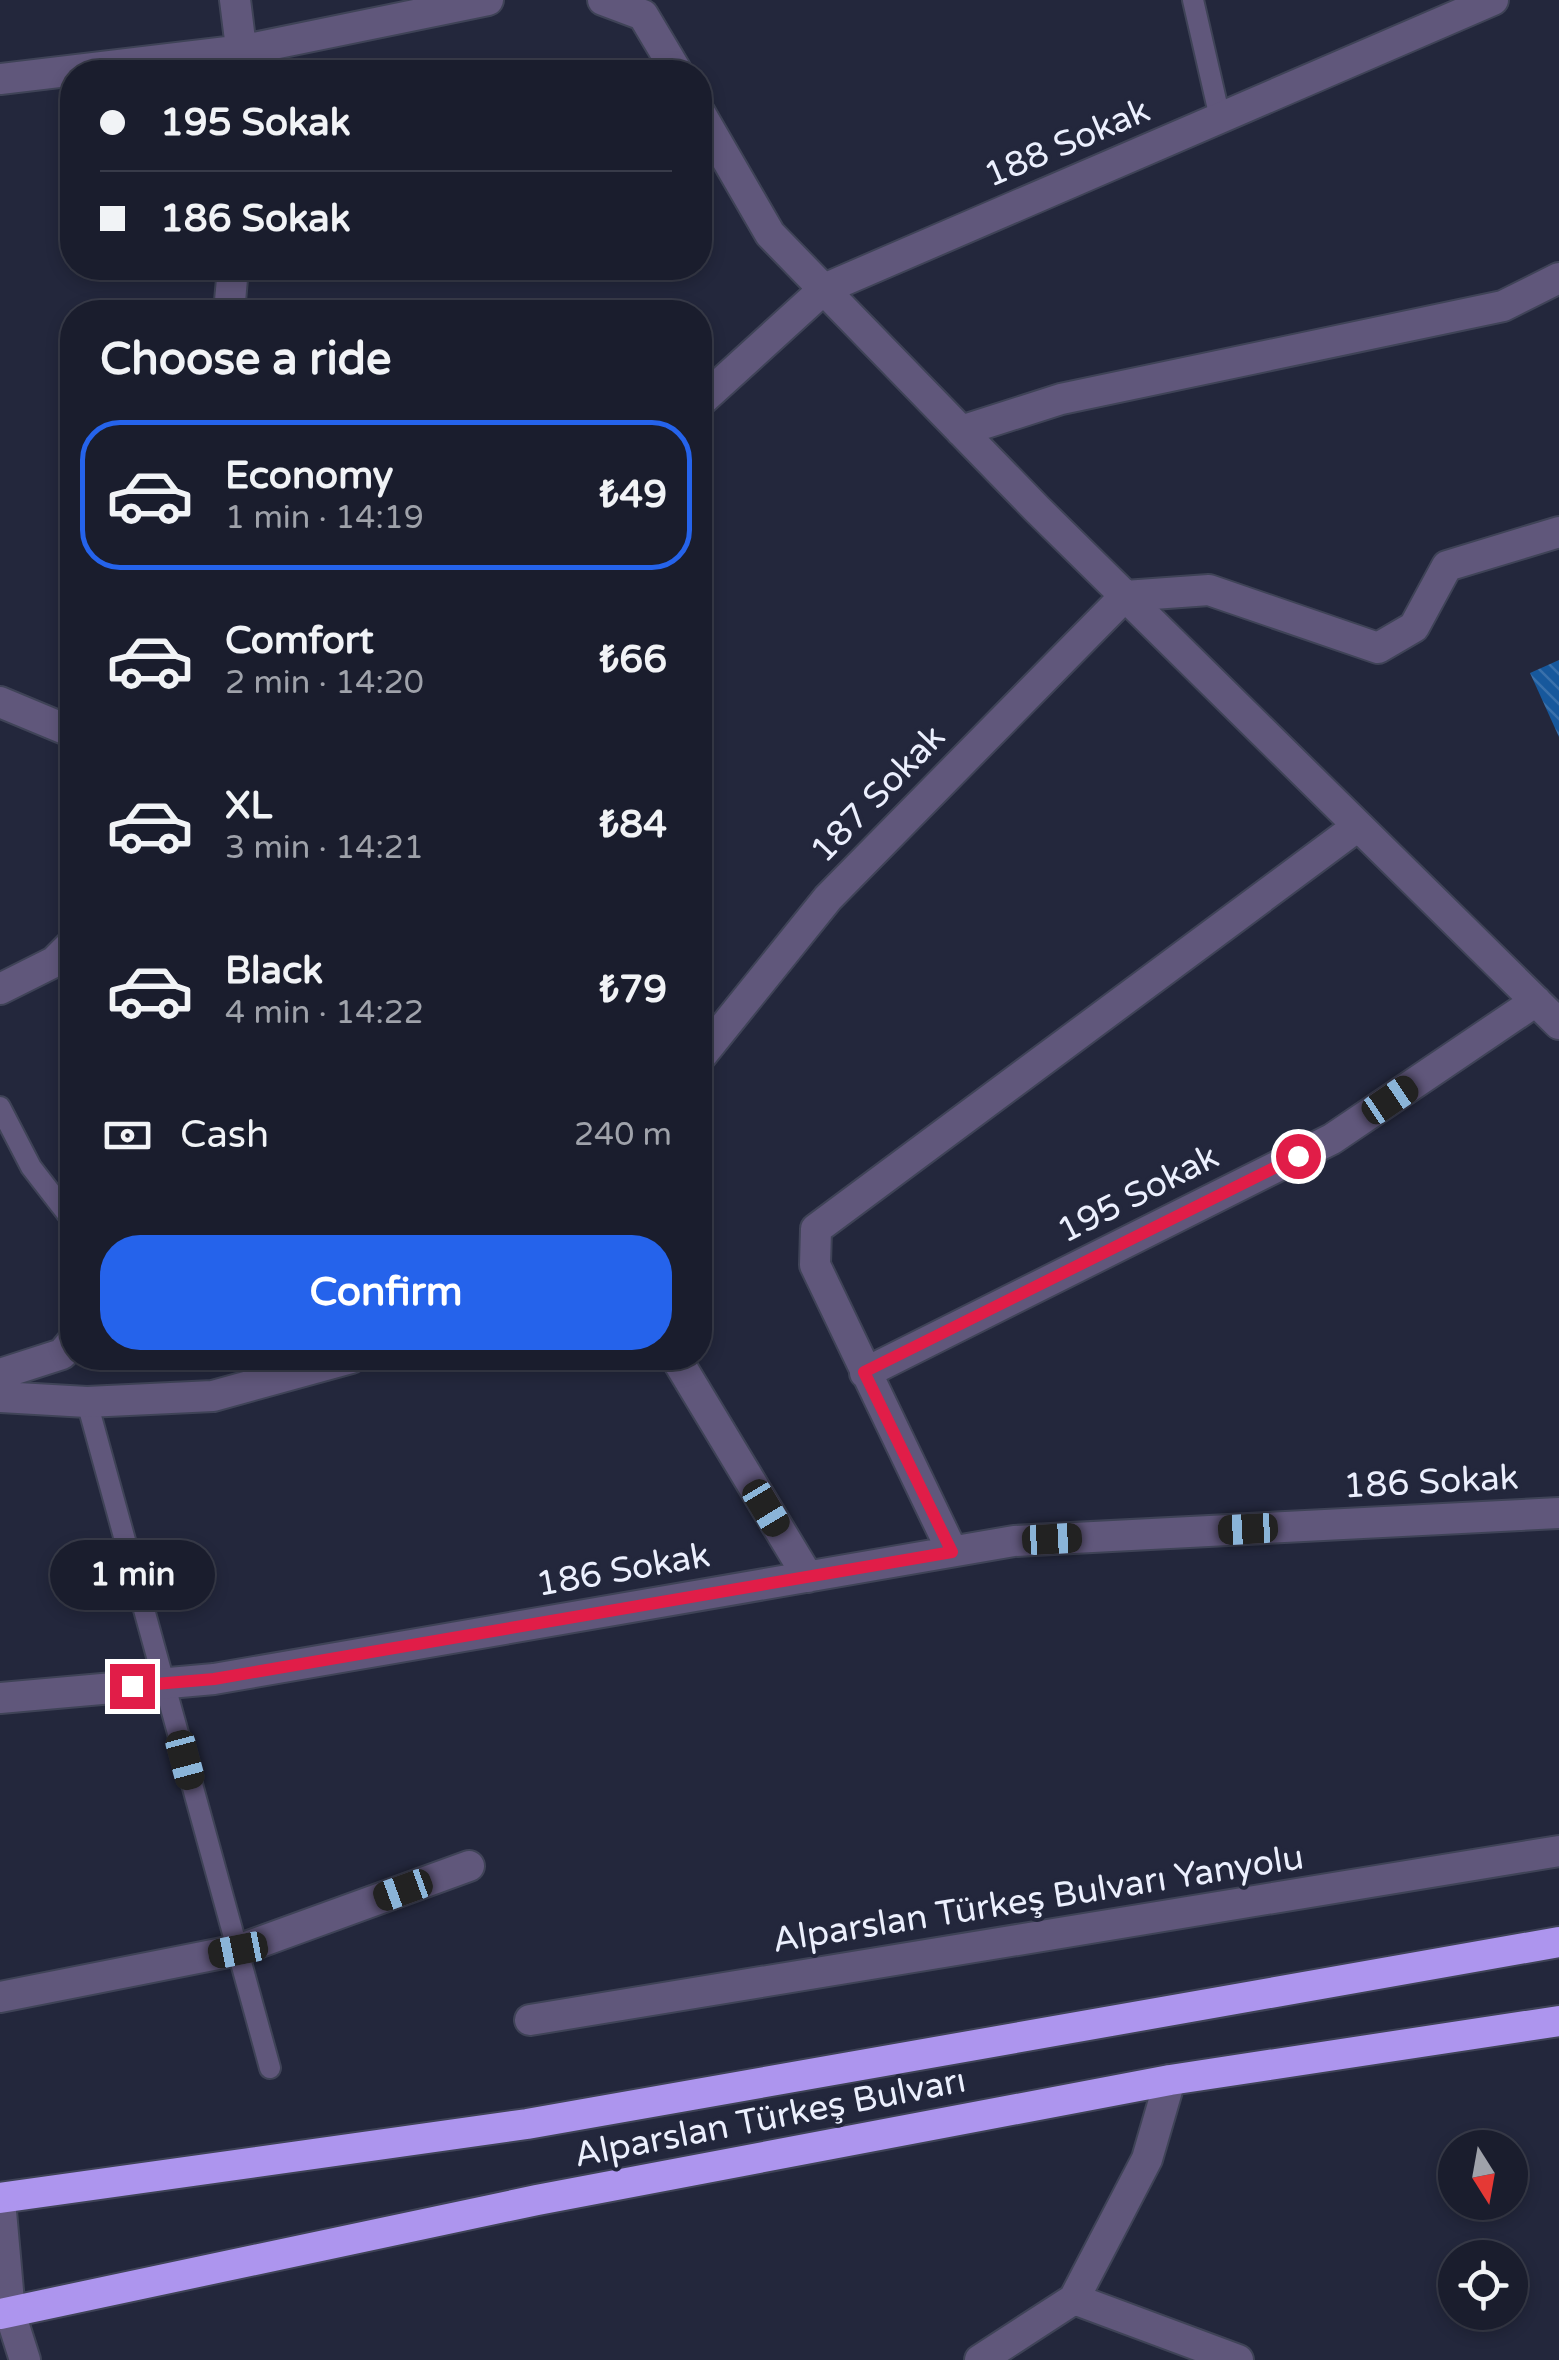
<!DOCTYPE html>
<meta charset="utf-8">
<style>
body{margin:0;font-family:"Varela Round",sans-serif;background:#272a39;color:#f1f3f6;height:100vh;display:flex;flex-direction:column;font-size:38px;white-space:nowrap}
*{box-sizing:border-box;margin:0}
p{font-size:32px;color:#9fa2aa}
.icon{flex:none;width:55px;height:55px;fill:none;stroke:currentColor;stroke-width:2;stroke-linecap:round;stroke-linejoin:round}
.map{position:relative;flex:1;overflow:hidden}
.sheet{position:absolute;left:60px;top:300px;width:652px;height:1070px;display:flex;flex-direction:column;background:#1a1d2d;border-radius:40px;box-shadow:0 5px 15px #0003,0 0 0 2px #383b49}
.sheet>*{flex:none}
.top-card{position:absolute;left:60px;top:60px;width:652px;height:220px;border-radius:40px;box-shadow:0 5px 15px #0003,0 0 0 2px #383b49;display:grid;align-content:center;height:220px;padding:0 40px;background:#1a1d2d}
.needle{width:65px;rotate:169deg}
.fabs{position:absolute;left:1438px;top:2130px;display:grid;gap:20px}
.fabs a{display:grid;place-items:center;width:90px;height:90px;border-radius:50%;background:#1a1d2d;box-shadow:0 5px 15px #0003,0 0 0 2px #383b49;font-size:50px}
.end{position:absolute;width:45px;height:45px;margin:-22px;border:12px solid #e11d48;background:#fff;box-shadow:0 0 0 5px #fff}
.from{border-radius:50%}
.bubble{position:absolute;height:70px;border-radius:35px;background:#1a1d2d;box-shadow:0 5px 15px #0003,0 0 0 2px #383b49;font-size:32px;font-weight:700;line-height:70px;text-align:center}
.car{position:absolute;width:30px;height:60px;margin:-30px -15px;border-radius:12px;box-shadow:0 0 8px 2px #0007;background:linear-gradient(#222 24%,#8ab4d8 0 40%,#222 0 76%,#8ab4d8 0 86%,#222 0)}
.top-card b{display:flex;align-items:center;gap:35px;height:95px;font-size:38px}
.top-card b+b{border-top:2px solid #383b49}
.top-card i{width:25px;height:25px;background:#f1f3f6}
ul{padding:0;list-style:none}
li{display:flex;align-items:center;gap:30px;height:150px;margin:0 20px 15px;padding:0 20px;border:5px solid transparent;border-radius:40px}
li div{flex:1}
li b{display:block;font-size:38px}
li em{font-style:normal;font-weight:700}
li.on{border-color:#2563eb}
li>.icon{width:90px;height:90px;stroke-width:1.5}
h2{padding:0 40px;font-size:45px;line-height:120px}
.pay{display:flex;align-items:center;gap:25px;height:110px;padding:0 40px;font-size:38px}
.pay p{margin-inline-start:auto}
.primary-button{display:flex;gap:20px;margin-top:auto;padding:20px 40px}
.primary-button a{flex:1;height:115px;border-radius:40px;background:#2563eb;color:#fff;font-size:40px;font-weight:700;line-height:115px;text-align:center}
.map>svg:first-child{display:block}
.building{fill:url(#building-back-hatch)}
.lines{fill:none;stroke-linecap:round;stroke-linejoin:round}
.lane-casing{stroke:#3f4357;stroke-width:24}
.street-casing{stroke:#3f4357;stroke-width:34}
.highway-casing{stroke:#3f4357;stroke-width:34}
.lane{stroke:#60577b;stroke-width:20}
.street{stroke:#60577b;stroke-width:30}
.highway{stroke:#ad95ee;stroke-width:30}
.route{stroke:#e11d48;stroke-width:12}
.labels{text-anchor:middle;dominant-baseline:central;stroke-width:8;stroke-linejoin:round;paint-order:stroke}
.street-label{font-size:35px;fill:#ebeffd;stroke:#23273c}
</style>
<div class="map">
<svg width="1559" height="2360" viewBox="0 0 1559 2360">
<defs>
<pattern id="building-back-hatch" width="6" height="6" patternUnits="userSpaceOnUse" patternTransform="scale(2.5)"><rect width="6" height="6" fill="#17589c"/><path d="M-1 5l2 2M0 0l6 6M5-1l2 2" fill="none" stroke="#3970ab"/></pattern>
</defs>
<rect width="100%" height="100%" fill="#23273c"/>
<path class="building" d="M1559 660V737L1530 673Z"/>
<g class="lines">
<defs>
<path id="lane" d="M1193 0 1220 118
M0 1107 31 1167 72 1220
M87 1402 270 2068"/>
<path id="street" d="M235 0 244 72
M603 0 643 15 677 72
M0 79 244 50 488 0
M700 113 770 234 1037 509 1559 1024
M229 312 233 268
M700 402 824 289 1493 0
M961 431 1061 399 1503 306 1559 278
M0 702 72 732
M0 989 54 962 72 944
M700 1057 828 898 1125 596 1209 590 1378 648 1414 627 1447 566 1559 532
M676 1358 808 1577
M865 1373 1332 1139 1536 1001
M0 1374 62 1354 72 1342
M0 1397 87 1402 213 1396 351 1358
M952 1551 815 1265 816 1229 1358 826
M0 1698 214 1679 1014 1541 1559 1513
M0 1997 238 1950 469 1866
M530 2020 1559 1851
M0 2200 10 2313 25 2360
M1074 2299 1238 2360
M980 2360 1074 2299 1147 2159 1170 2080"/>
<path id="highway" d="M0 2198 527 2124 1559 1942
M0 2314 537 2200 1170 2080 1559 2021"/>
</defs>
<use href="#lane" class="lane-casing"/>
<use href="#street" class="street-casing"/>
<use href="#highway" class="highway-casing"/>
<use href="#lane" class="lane"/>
<use href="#street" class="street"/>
<use href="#highway" class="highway"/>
</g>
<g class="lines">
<path class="route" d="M132 1686 214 1679 952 1552 864 1372 1298 1156"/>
</g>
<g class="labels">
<g class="street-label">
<text transform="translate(1067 143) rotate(-23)">188 Sokak</text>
<text transform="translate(878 794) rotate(-46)">187 Sokak</text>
<text transform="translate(1138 1194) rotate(-27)">195 Sokak</text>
<text transform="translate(1431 1482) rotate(-3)">186 Sokak</text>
<text transform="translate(623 1570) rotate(-10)">186 Sokak</text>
<text transform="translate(1038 1899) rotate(-9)">Alparslan Türkeş Bulvarı Yanyolu</text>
<text transform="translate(770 2118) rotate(-11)">Alparslan Türkeş Bulvarı</text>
</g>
</g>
</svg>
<div class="fabs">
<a><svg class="needle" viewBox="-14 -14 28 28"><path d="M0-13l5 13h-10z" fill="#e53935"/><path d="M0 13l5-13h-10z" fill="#9fa2aa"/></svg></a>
<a><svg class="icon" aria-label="locate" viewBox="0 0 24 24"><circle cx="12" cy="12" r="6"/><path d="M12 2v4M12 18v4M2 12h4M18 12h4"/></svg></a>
</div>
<i class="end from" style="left:1298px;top:1156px"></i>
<i class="end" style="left:132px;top:1686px"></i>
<div class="bubble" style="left:50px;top:1540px;width:165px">1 min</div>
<i class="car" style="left:1390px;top:1100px;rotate:56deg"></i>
<i class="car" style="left:766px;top:1508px;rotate:149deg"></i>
<i class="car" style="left:1248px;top:1529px;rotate:267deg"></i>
<i class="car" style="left:1052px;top:1539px;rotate:87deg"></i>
<i class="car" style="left:185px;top:1760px;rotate:165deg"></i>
<i class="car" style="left:403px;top:1890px;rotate:250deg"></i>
<i class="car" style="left:238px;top:1950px;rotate:259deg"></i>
<div class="top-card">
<b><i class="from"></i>195 Sokak</b>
<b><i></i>186 Sokak</b>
</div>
<section class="sheet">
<h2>Choose a ride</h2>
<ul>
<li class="on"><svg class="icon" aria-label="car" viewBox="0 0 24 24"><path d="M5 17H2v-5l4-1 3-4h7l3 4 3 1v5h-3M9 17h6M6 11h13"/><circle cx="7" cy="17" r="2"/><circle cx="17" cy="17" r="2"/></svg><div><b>Economy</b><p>1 min · 14:19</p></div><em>₺49</em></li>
<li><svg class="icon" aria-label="car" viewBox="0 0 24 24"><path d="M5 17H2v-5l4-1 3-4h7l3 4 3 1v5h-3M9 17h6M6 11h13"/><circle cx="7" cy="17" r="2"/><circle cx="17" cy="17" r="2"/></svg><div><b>Comfort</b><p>2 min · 14:20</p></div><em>₺66</em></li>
<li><svg class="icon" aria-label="car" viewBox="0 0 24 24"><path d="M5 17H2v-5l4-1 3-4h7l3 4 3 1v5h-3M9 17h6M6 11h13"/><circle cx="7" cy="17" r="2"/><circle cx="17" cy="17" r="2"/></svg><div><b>XL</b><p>3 min · 14:21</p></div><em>₺84</em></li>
<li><svg class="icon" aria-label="car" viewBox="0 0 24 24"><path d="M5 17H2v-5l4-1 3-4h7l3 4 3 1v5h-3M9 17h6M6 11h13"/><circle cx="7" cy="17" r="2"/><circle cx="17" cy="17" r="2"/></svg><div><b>Black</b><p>4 min · 14:22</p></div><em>₺79</em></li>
</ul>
<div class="pay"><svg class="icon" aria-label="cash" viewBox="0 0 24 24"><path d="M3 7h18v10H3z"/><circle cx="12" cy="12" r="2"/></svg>Cash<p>240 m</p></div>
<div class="primary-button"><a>Confirm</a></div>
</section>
</div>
